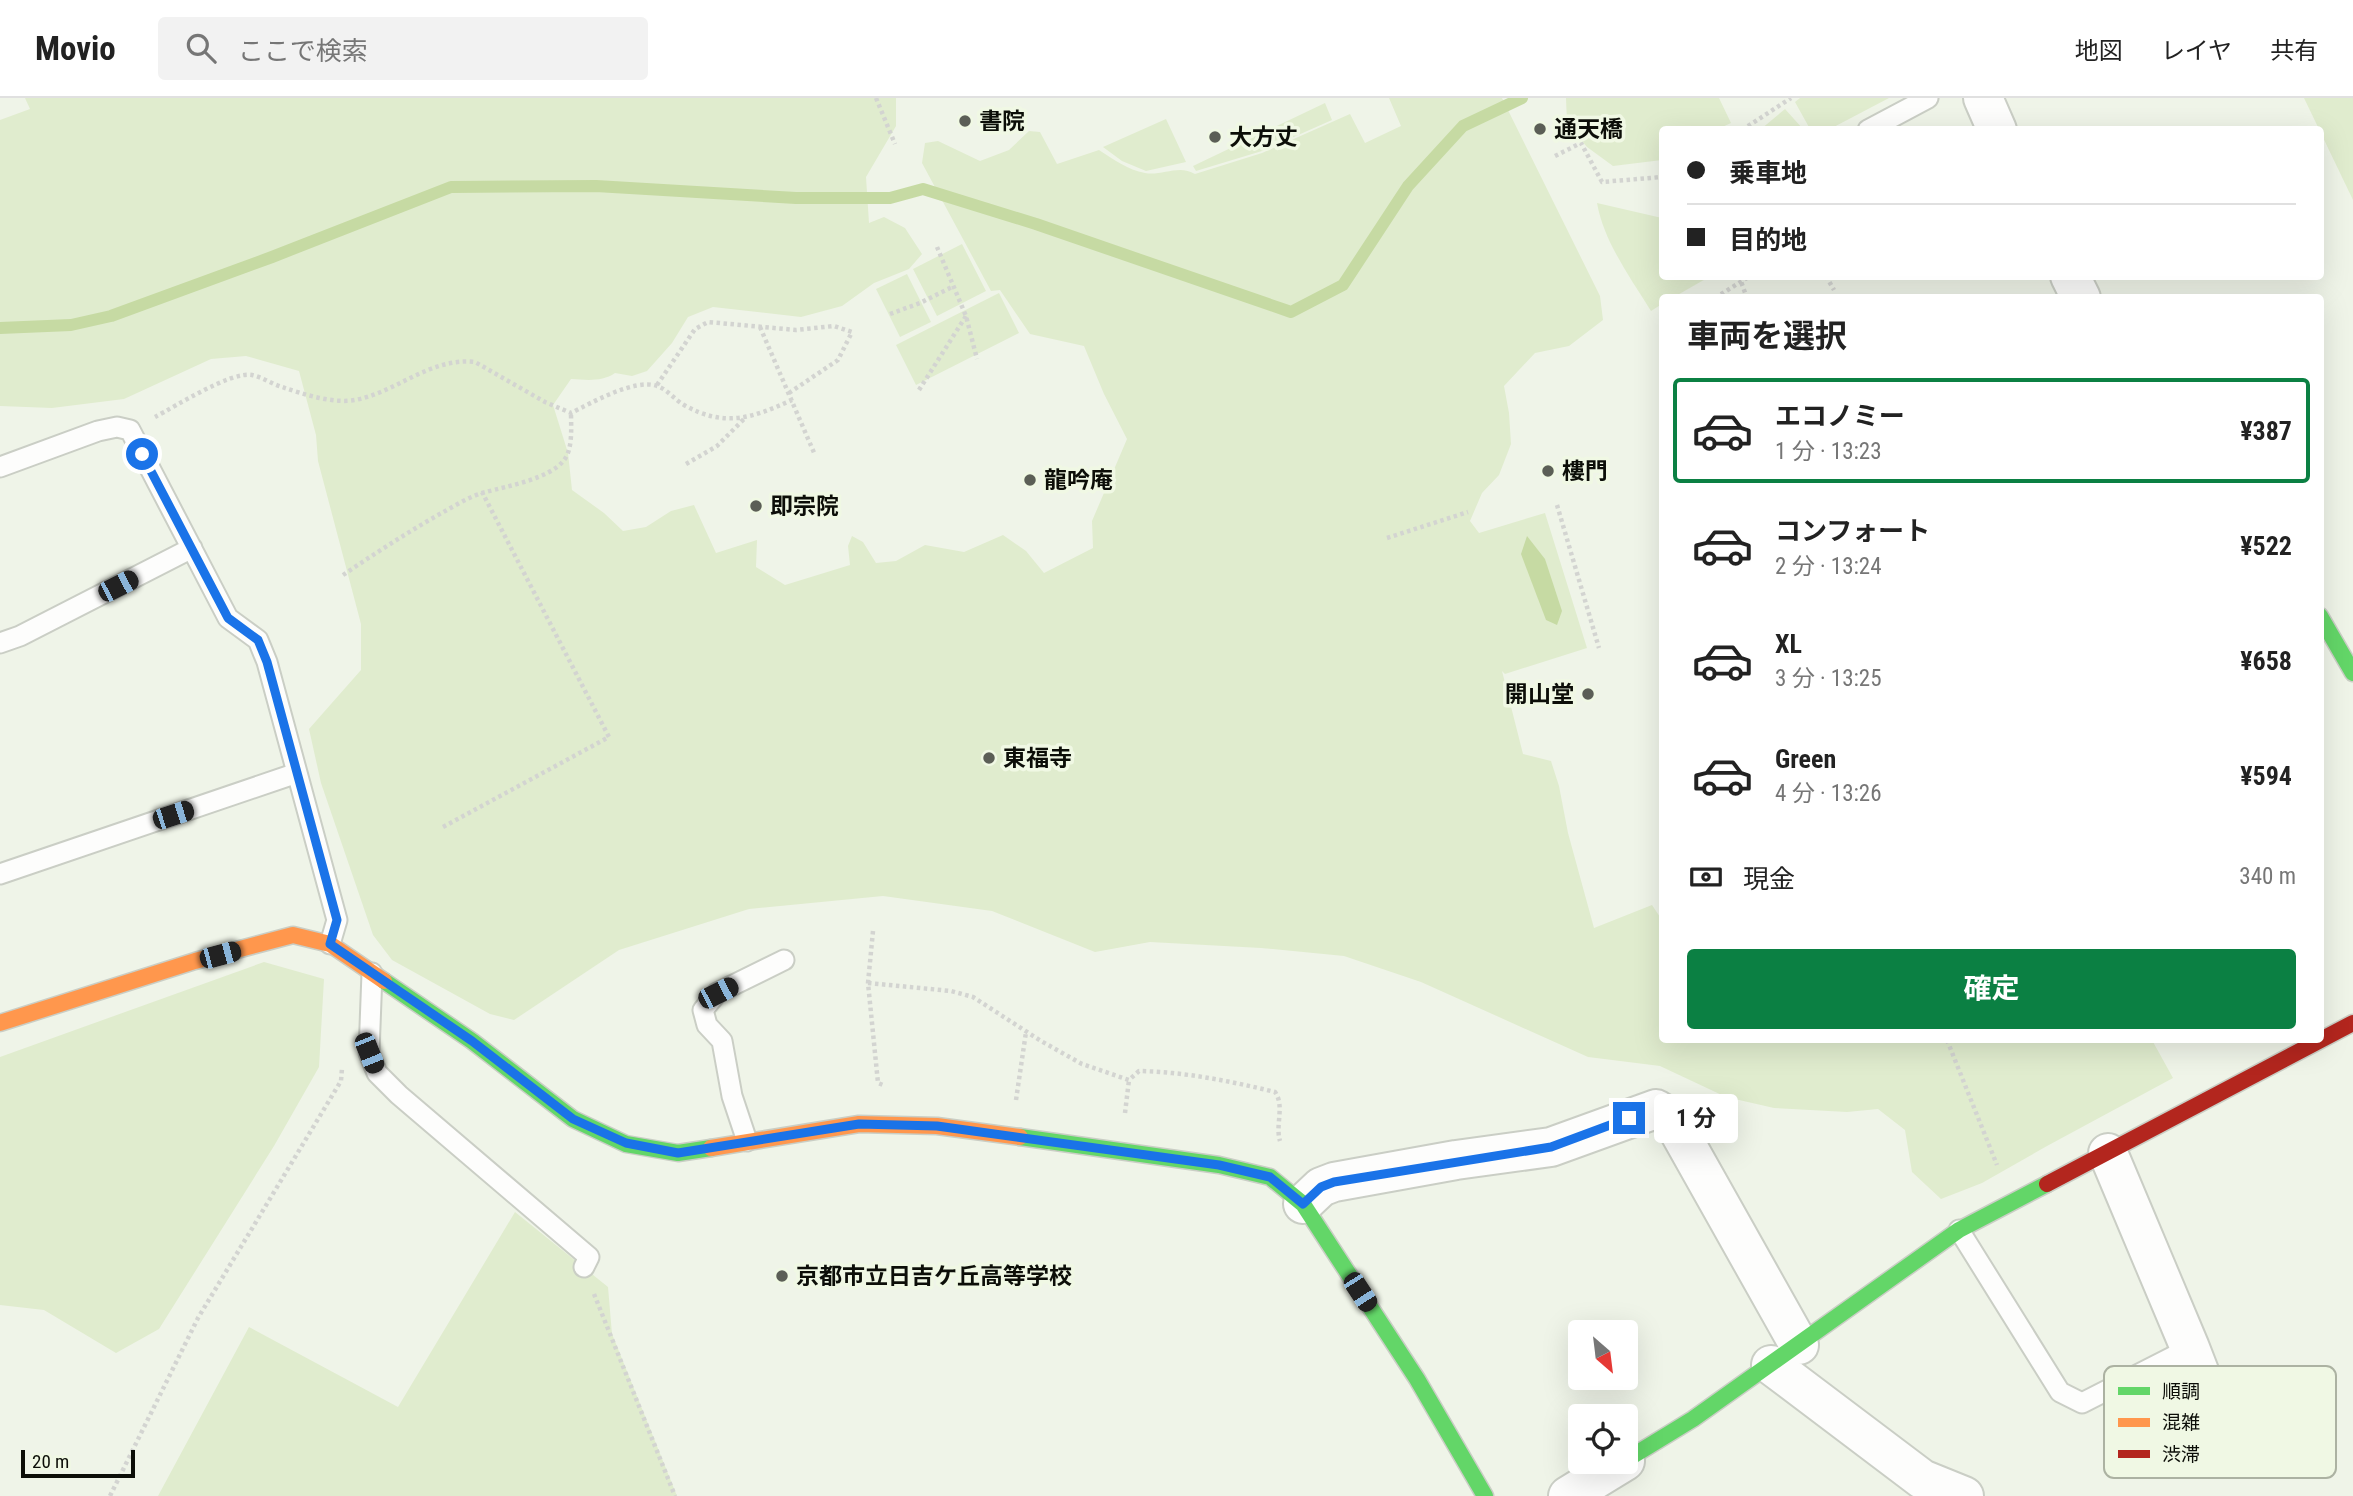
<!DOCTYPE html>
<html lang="ja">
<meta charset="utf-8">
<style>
body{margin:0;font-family:"Roboto Condensed","Noto Sans JP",sans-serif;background:#f2f2f2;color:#222;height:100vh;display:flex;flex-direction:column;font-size:26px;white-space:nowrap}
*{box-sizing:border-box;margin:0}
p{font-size:23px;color:#767676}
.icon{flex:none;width:38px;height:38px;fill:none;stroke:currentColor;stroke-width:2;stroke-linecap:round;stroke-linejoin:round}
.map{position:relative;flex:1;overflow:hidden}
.drawer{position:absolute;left:1659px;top:196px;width:665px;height:749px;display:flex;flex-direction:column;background:#fff;border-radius:7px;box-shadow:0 7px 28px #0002}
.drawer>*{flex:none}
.top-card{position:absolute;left:1659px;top:28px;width:665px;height:154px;border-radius:7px;box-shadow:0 7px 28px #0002;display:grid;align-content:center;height:154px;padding:0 28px;background:#fff}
.needle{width:46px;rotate:152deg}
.fabs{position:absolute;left:1568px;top:1222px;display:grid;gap:14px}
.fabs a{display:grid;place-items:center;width:70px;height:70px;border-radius:7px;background:#fff;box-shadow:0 7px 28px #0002;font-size:35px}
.scale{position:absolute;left:21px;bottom:18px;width:114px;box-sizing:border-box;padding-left:7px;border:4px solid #0c0e08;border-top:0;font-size:19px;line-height:24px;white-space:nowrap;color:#0c0e08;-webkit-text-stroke:5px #f0f8e4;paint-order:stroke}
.end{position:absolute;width:32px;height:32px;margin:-16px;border:9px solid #1a73e8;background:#fff;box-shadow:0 0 0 4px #fff}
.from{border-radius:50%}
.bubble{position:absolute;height:49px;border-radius:7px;background:#fff;box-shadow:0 7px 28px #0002;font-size:23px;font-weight:700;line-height:49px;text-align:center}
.car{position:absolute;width:21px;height:42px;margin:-21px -10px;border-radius:9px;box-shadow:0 0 5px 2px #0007;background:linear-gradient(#222 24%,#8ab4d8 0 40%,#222 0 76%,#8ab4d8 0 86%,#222 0)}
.top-card b{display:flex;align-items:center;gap:24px;height:66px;font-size:26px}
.top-card b+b{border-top:2px solid #e0e0e0}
.top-card i{width:18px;height:18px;background:#222}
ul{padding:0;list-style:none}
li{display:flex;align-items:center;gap:21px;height:105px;margin:0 14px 10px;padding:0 14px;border:4px solid transparent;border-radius:7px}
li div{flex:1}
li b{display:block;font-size:26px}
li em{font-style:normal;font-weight:700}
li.on{border-color:#0b8043}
li>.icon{width:63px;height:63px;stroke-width:1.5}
h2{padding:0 28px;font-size:32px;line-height:84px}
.pay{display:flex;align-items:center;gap:18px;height:77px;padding:0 28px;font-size:26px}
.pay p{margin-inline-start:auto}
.primary-button{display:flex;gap:14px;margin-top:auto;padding:14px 28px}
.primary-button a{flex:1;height:80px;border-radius:7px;background:#0b8043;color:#fff;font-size:28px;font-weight:700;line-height:80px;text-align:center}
header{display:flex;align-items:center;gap:42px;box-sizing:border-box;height:98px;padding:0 35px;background:#fff;border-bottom:2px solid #e0e0e0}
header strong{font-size:33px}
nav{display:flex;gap:38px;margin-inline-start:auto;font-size:24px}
.search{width:490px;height:63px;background:#f2f2f2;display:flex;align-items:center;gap:18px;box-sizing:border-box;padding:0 24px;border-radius:7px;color:#767676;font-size:26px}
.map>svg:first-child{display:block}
.green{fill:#e0ecce}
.water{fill:#c6daa3}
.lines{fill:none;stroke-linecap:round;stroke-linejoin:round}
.stream{stroke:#c6daa3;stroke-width:12}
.lane-casing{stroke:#cacec5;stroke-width:23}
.street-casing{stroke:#cacec5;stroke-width:42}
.fast-casing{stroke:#cacec5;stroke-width:19}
.slow-casing{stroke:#cacec5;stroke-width:19}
.jam-casing{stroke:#cacec5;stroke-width:19}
.path{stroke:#d3d4d1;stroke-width:4.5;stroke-dasharray:3.5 3.5;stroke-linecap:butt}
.lane{stroke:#fdfdfc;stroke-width:19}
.street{stroke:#fdfdfc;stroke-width:38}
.fast{stroke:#63d668;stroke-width:16}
.slow{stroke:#ff974d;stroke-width:16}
.jam{stroke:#b3261e;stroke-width:16}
.route{stroke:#1a73e8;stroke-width:9}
.poi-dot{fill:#5b5e56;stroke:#f0f8e4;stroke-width:2.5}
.labels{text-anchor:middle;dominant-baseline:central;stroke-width:7;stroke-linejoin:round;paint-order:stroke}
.poi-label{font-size:23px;font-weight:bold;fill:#0c0e08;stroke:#f0f8e4;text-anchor:start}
.key{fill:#f0f8e4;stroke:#acb2a2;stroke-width:2}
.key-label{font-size:19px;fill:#0c0e08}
</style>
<header>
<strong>Movio</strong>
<div class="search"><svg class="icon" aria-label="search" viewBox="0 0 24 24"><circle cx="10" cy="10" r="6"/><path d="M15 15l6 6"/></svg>ここで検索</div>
<nav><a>地図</a><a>レイヤ</a><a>共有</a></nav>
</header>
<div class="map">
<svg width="2353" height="1398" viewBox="0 0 2353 1398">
<rect width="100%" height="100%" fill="#eff4e8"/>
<path class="green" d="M25 0H896V28L866 79 869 125 884 119 905 130 922 156 909 171 874 185 842 208 801 219 713 209 688 219 672 245 647 273 632 278 615 275C602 284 587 282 571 281L553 307 568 355 572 392 604 415 623 433 646 429 671 413 694 407 716 455 757 442 756 469 785 487 850 467 848 448 852 438 863 444 876 465 896 463 925 447 964 454 1003 437 1026 453 1044 475 1093 450 1092 423 1127 341 1104 296 1084 248 1030 236 1000 192 991 193 922 65 925 45 938 43 980 63 1009 52 1029 33 1040 34 1057 66 1099 52C1113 61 1128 72 1145 75 1162 78 1179 66 1195 76L1262 55 1350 16 1365 45 1401 28 1389 0H1502L1600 198 1603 222 1569 248 1535 255 1504 288 1509 315 1511 346 1499 377 1482 395 1470 423 1479 435 1545 415 1587 550 1505 576 1502 573 1523 656 1551 663 1559 688 1568 735 1594 830 1652 807 1662 822V942H2152L2173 980 2047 1048 1982 1085 1941 1101 1912 1074 1905 1032 1878 1011 1847 1014 1774 1010 1726 999 1660 968 1588 959 1421 884 1344 858 1261 850 1150 844 1095 854 992 813 883 798 749 811 619 852 514 922 490 916 392 862 373 837 321 685 309 631 361 572V526L318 363 316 337 299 273 246 258 211 261 124 301 52 310 0 308V22L30 11Z
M1566 0H1719L1731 25 1718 31 1662 32V62L1613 68 1587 49 1567 25Z
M1800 0H1889L1830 31H1810L1795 4Z
M2304 0H2353V102Z
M1325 5 1332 22 1262 53 1196 73 1193 68Z
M1785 11 1803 31H1761Z
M1166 21 1186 64 1146 73 1122 63 1103 49Z
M1597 105 1662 120V178L1709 179 1674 199 1662 200V206L1651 213C1630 179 1604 144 1597 105Z
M962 146 986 193 937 218 913 171Z
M907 176 931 224 900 239 876 191Z
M999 195 1019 235 916 287 896 247Z
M264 864 324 881 319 969 274 1048 159 1231 116 1255 44 1212 0 1207V959Z
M515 1114 608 1189 612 1236 677 1398H158L249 1229 398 1309Z"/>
<path class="water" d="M1527 438 1545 461 1562 513 1557 527 1546 522 1521 456Z"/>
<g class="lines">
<path class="stream" d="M0 230 71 227 111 218 272 159 451 89 596 88 796 100H890L923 91 1036 126 1291 214 1343 187 1408 88 1463 28 1522 0"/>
<defs>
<path id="lane" d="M1868 32 1928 0
M0 369 98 333 117 329 130 332 228 520 258 542 267 564 337 822 330 846
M0 545 20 538 192 450
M0 776 297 675
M372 875 369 955 377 975 399 997 589 1159 584 1169
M747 1043 732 998 722 943 707 927 703 912 717 895 784 862
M1959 1132 2060 1294 2082 1305 2190 1250"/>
<path id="street" d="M1983 0 1997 32
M2070 178 2081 200
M2108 1055 2190 1250 2221 1330
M1303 1106 1321 1089 1334 1084 1456 1062 1551 1049 1656 1011 1672 1021 1799 1247
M1771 1267 1922 1381 1964 1398
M1568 1398 1625 1363"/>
<path id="fast" d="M2320 518 2353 575
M384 883 472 943 573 1021 626 1046 678 1055 711 1050
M1020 1039 1219 1067 1270 1079 1303 1106 1417 1281 1485 1398
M1626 1362 1693 1321 1959 1132 2047 1086"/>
<path id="slow" d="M0 925 195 863 293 837 330 846 384 883
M711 1050 859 1026 937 1028 1020 1039"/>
<path id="jam" d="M2047 1086 2353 925"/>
</defs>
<use href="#lane" class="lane-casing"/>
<use href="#street" class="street-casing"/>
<use href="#fast" class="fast-casing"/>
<use href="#slow" class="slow-casing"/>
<use href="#jam" class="jam-casing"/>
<path class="path" d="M876 0 895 46
M1742 32 1791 0
M1555 58 1581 45 1602 84 1662 79
M937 149 966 218 977 261
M1739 178 1747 200
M1826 178 1834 192
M1715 200 1750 178
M890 216 920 205 954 188
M760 229 815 357
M657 287 695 231 708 224 796 232 834 228 852 234 838 262 789 295
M919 292 966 218
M155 319C176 308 231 273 252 277 262 279 272 286 282 289 303 296 333 306 355 302 397 294 431 259 475 264L545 304 571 315C591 305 635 280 657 288 667 291 675 302 684 307 725 330 752 320 792 302
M686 366 717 348 744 321
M1557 407 1599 550
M1387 440 1468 414
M343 477C374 456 405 436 438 417 453 409 469 398 486 394 507 388 550 381 564 362 573 351 571 329 571 315
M443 729 609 639 482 394
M873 833 868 885 878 985 883 987
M868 885 951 893 973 899 1041 943 1082 966 1129 982 1139 973C1185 974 1230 983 1275 994 1285 1008 1275 1027 1280 1043
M1947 942 1997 1067
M1016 1002 1026 934
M1125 1015 1129 982
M594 1196 675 1398
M110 1398 198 1220 341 983 342 970"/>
<use href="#lane" class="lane"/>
<use href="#street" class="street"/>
<use href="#fast" class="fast"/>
<use href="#slow" class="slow"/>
<use href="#jam" class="jam"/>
</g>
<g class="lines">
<path class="route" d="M142 356 228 520 258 542 267 564 337 822 330 846 472 943 573 1021 626 1045 678 1055 859 1026 937 1028 1219 1067 1270 1079 1303 1106 1321 1089 1334 1084 1551 1049 1629 1020"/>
</g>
<g class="poi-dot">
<circle cx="965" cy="23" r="7"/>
<circle cx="1540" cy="31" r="7"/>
<circle cx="1215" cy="39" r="7"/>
<circle cx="1548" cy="373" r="7"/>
<circle cx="1030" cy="382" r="7"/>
<circle cx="756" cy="408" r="7"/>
<circle cx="1588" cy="596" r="7"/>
<circle cx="989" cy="660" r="7"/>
<circle cx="782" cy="1178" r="7"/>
</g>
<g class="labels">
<g class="poi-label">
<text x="979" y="23">書院</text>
<text x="1554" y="31">通天橋</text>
<text x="1229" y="39">大方丈</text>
<text x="1562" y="373">樓門</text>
<text x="1044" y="382">龍吟庵</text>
<text x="770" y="408">即宗院</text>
<text x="1574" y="596" text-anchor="end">開山堂</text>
<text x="1003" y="660">東福寺</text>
<text x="796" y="1178">京都市立日吉ケ丘高等学校</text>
</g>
</g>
<rect x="2104" y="1268" width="232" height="112" rx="10" class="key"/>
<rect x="2118" y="1289" width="32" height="8" fill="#63d668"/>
<rect x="2118" y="1320" width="32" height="9" fill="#ff974d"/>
<rect x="2118" y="1352" width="32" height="8" fill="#b3261e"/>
<g class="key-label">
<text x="2162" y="1300">順調</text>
<text x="2162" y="1331">混雑</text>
<text x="2162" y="1363">渋滞</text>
</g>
</svg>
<div class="fabs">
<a><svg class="needle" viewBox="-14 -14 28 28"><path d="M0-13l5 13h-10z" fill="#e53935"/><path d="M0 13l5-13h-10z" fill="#767676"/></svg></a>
<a><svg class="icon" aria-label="locate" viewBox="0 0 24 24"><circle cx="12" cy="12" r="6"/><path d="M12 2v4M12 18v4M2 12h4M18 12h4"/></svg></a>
</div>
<div class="scale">20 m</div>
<i class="end from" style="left:142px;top:356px"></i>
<i class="end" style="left:1629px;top:1020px"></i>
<div class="bubble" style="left:1654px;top:996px;width:84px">1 分</div>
<i class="car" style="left:118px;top:488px;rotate:63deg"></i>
<i class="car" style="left:173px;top:717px;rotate:72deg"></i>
<i class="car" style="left:220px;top:857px;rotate:75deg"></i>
<i class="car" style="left:718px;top:895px;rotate:63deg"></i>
<i class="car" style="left:369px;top:955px;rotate:158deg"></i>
<i class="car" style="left:1360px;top:1194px;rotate:147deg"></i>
<div class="top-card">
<b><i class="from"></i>乗車地</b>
<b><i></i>目的地</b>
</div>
<section class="drawer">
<h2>車両を選択</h2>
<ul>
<li class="on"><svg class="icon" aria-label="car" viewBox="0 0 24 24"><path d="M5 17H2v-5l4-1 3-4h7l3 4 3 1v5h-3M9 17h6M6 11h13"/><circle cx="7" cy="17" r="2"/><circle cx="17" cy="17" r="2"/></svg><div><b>エコノミー</b><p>1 分 · 13:23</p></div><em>¥387</em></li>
<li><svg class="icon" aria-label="car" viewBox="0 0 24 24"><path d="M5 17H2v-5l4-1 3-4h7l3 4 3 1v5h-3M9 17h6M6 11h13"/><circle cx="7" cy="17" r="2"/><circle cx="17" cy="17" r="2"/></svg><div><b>コンフォート</b><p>2 分 · 13:24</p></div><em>¥522</em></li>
<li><svg class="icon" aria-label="car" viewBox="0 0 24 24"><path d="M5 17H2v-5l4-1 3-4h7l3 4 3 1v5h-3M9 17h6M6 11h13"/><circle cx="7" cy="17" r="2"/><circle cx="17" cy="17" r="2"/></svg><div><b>XL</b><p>3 分 · 13:25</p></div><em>¥658</em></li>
<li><svg class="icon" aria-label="car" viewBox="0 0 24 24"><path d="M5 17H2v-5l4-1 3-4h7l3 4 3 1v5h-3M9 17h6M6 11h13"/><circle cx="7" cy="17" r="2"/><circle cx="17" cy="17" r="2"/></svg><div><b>Green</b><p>4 分 · 13:26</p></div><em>¥594</em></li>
</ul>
<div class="pay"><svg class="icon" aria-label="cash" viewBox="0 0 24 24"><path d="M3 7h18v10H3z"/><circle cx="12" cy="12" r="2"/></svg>現金<p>340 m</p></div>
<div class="primary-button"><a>確定</a></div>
</section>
</div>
